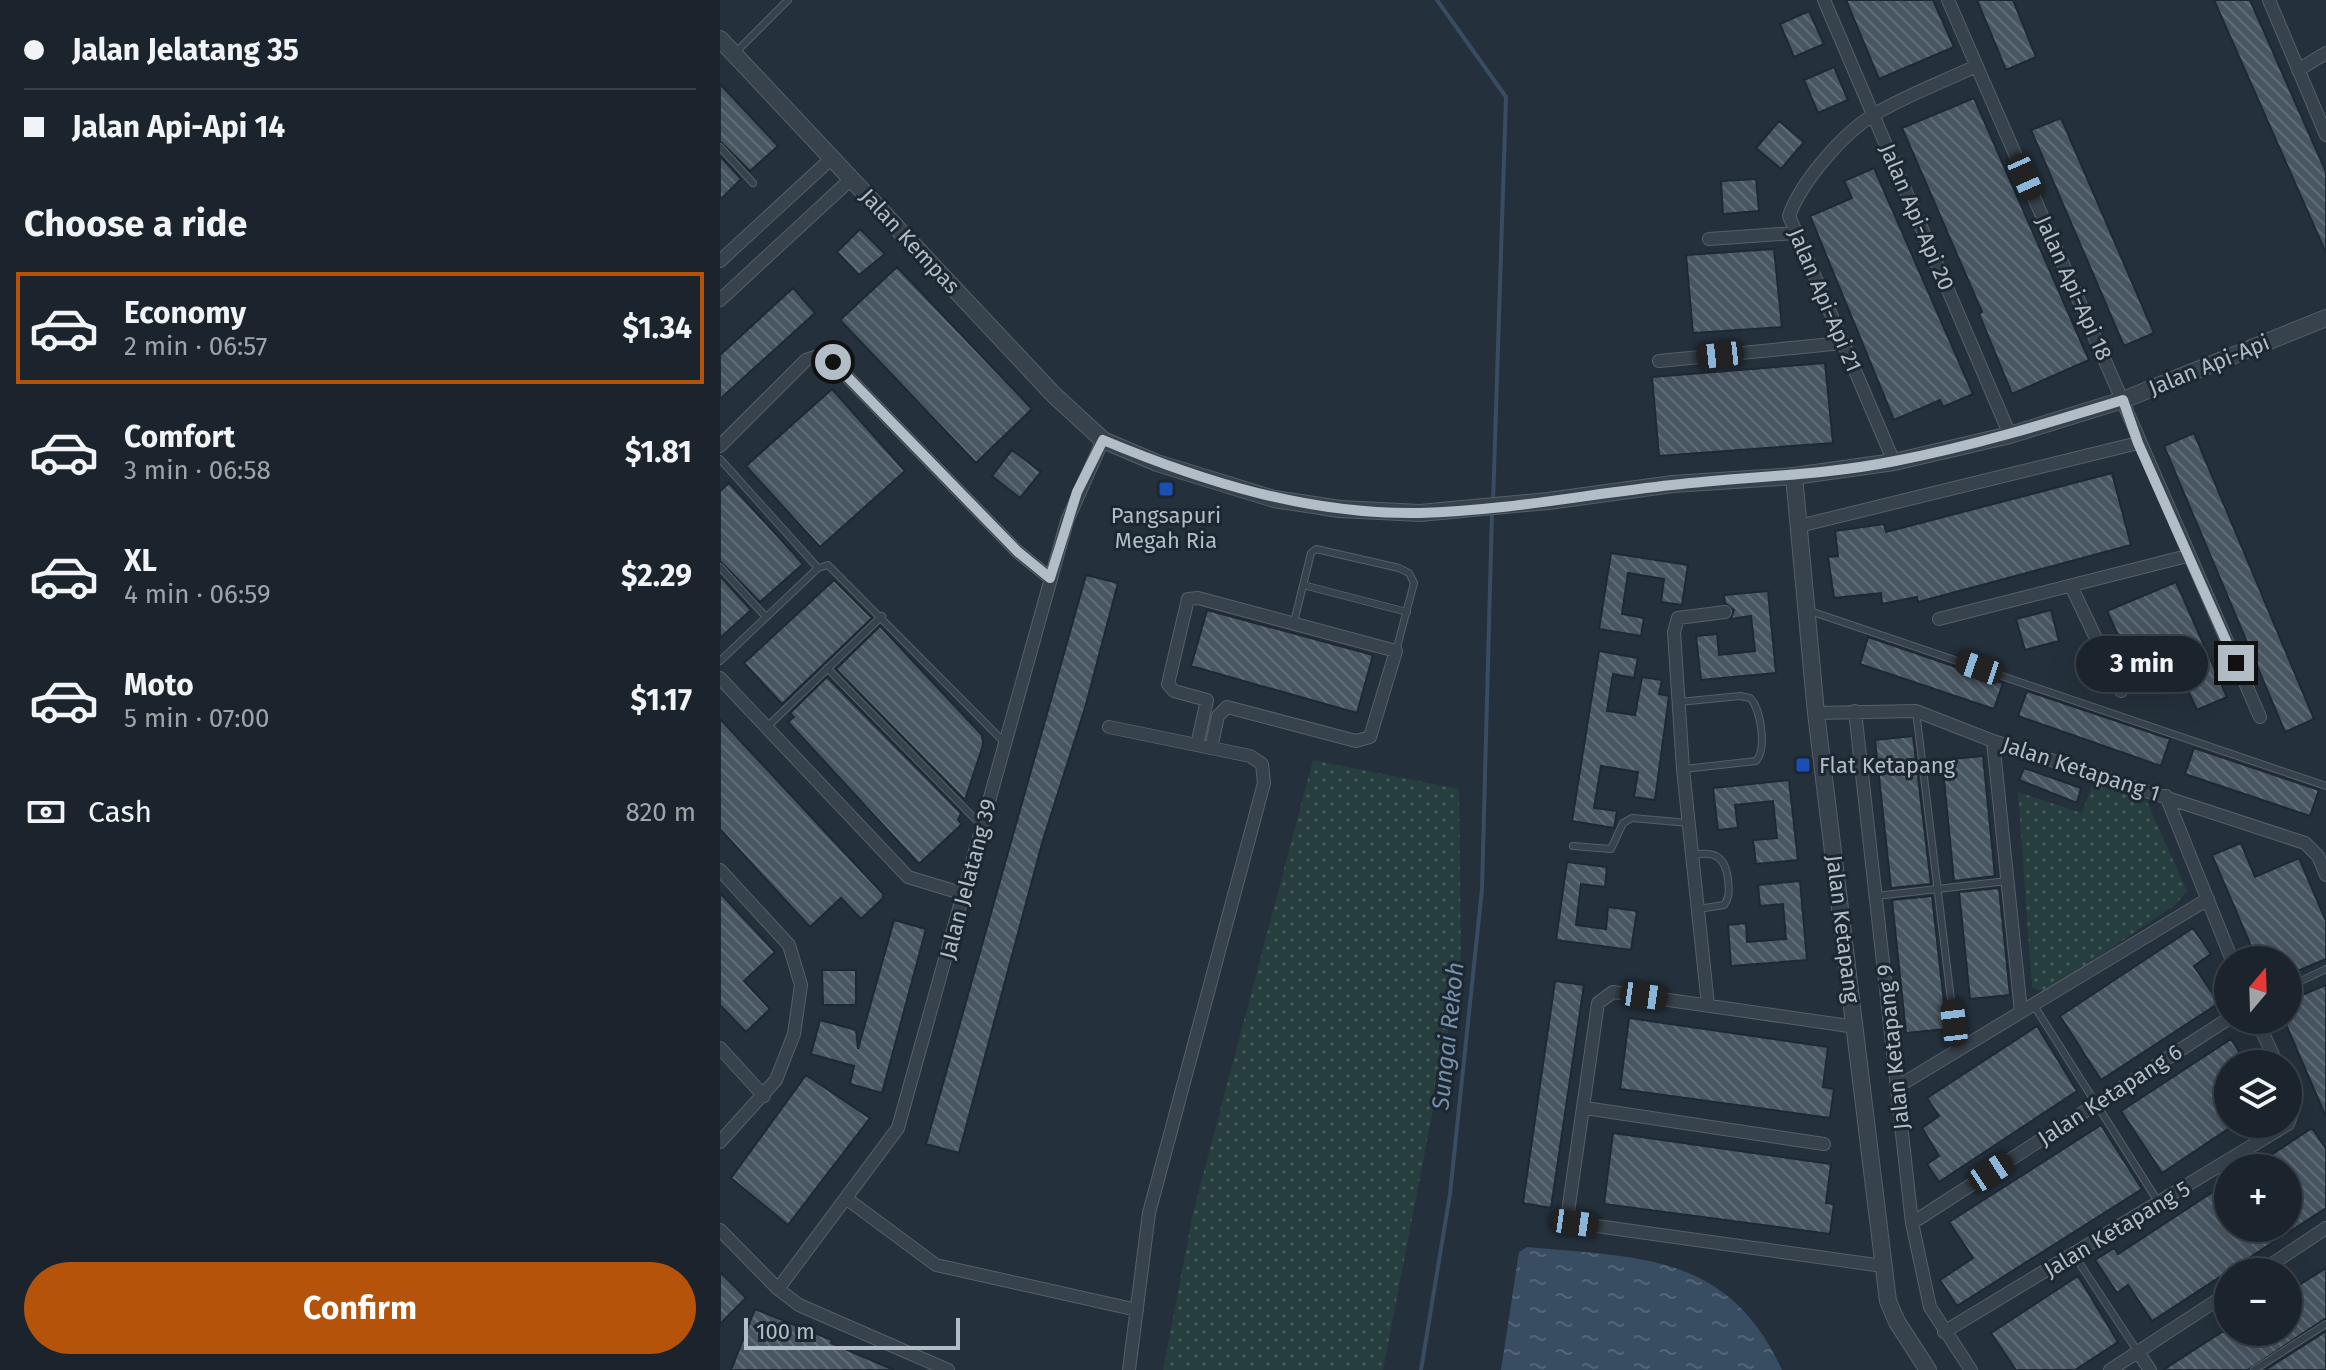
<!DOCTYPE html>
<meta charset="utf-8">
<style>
body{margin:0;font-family:"Fira Sans",sans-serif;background:#283038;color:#f1f3f6;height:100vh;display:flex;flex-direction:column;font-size:30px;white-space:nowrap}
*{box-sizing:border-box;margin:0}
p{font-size:26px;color:#a0a4a9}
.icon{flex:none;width:44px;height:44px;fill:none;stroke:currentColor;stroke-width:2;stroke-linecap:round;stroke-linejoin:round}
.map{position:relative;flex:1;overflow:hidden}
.side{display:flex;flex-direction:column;background:#1b242c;width:720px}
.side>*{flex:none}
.guide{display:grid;align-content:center;height:176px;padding:0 24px;background:#1b242c}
.needle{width:52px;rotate:19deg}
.buttons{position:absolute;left:1494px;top:946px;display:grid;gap:16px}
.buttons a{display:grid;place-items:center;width:88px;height:88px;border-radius:50%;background:#1b242c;box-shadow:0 8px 32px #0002,0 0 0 2px #394148;font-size:40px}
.scale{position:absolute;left:24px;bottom:20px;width:216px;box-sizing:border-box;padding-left:8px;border:4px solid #b3bdc7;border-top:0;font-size:22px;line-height:28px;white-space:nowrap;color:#b3bdc7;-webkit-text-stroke:6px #1d2731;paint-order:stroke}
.end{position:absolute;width:36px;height:36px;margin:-18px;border:10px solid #b3bdc7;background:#111;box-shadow:0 0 0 4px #111}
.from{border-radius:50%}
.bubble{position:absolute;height:56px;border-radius:28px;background:#1b242c;box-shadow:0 8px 32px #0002,0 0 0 2px #394148;font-size:26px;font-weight:700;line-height:56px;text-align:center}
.car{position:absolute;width:24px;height:48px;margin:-24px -12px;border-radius:10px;box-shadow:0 0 6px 2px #0007;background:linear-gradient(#222 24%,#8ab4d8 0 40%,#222 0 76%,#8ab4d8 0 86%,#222 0)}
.guide b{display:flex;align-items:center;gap:28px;height:76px;font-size:30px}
.guide b+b{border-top:2px solid #394148}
.guide i{width:20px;height:20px;background:#f1f3f6}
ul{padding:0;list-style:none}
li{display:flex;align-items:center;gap:24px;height:112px;margin:0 16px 12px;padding:0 8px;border:4px solid transparent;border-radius:0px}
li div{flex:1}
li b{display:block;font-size:30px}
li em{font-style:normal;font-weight:700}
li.active{border-color:#b45309}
li>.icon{width:72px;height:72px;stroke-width:1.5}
h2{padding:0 24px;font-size:36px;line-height:96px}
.pay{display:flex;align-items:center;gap:20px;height:88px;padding:0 24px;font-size:30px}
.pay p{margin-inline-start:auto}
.cta{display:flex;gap:16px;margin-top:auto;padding:16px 24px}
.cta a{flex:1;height:92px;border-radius:48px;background:#b45309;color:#fff;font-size:32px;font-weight:700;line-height:92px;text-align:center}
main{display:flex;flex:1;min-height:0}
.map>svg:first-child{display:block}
.grass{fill:url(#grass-dots)}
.water{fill:url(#water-ripples)}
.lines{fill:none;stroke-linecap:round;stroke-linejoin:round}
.stream{stroke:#384d62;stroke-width:4}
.building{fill:url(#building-back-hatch);stroke:#1f2933;stroke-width:2}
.service-casing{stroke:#56606a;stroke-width:8}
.minor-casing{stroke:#56606a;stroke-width:14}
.tertiary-casing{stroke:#56606a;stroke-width:18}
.service{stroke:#37424c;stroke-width:6}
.minor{stroke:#37424c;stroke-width:12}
.tertiary{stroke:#37424c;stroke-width:16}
.route{stroke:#b3bdc7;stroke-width:10}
.transit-dot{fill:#1a4fb4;stroke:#1d2731;stroke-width:3}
.labels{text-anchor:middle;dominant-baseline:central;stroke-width:6;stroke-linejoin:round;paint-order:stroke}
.street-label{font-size:22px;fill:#b3bdc7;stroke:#1d2731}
.poi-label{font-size:22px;fill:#b3bdc7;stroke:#1d2731}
.water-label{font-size:24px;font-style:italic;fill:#7490aa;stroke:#1d2731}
</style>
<main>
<section class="side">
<div class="guide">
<b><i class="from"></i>Jalan Jelatang 35</b>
<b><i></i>Jalan Api-Api 14</b>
</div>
<h2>Choose a ride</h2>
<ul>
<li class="active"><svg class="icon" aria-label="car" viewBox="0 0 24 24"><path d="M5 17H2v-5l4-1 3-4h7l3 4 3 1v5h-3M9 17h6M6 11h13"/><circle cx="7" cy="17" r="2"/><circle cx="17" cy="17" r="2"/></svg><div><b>Economy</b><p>2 min · 06:57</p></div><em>$1.34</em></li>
<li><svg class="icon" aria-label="car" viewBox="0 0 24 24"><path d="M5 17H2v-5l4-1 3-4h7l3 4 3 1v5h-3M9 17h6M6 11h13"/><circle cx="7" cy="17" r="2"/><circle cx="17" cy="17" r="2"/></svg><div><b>Comfort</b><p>3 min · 06:58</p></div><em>$1.81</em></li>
<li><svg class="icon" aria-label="car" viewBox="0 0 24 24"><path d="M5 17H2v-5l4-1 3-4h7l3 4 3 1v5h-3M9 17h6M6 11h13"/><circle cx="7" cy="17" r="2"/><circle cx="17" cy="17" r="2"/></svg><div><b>XL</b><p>4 min · 06:59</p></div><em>$2.29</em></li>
<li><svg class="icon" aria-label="car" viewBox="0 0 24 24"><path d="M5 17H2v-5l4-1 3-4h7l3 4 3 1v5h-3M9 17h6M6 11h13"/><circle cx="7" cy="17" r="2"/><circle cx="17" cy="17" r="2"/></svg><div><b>Moto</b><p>5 min · 07:00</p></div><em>$1.17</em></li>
</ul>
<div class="pay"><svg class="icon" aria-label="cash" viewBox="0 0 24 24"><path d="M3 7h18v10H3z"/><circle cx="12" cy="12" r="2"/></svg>Cash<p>820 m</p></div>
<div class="cta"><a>Confirm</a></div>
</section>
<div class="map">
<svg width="1606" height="1370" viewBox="0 0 1606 1370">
<defs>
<pattern id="grass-dots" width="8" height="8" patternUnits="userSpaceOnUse" patternTransform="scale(2)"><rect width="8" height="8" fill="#273e3e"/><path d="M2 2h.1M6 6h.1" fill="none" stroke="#445858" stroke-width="1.8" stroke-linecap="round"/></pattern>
<pattern id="water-ripples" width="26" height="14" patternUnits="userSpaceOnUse" patternTransform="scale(2)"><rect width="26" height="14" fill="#384d62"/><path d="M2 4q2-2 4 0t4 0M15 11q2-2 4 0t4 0" fill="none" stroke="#526577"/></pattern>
<pattern id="building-back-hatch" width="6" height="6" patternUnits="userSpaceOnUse" patternTransform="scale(2)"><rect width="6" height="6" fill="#485662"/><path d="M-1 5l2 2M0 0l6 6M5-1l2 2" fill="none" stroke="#606c77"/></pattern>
</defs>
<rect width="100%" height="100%" fill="#24303b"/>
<path class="grass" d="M593 760 739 789 741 964 663 1370H443L473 1213Z
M1373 783 1427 802 1467 891 1455 905 1326 992 1312 988 1298 792 1362 813Z"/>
<path class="water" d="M807 1247C919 1258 1008 1252 1062 1370H781L799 1252Z"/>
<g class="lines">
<path class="stream" d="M717 0 786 97 773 503
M701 1370 730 1194 762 889 772 512"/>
</g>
<path class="building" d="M1126 0H1213L1234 47 1159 79Z
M1257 0H1293L1316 57 1286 70Z
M1494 0H1530L1606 172V253Z
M1089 11 1104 44 1074 57 1060 24Z
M1114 67 1128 100 1098 113 1084 80Z
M0 84 58 146 30 171 0 141Z
M1254 98 1369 360 1292 394 1259 314 1262 312 1182 128Z
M1341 118 1434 333 1404 346 1311 130Z
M1059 121 1084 142 1061 169 1036 148Z
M0 156 21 179 0 200Z
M1154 168 1253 394 1223 407 1220 400 1174 420 1090 216 1132 198 1124 181Z
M1036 179 1039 211 1003 214 1001 181Z
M140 229 165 254 139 275 117 252Z
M1054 249 1062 327 973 333 966 255Z
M177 267 312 409 256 463 120 320Z
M73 288 95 313 0 399V355Z
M1105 363 1113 443 939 456 932 377Z
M112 389 185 471 100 547 26 466Z
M1474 433 1594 719 1565 732 1444 446Z
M292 450 321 472 300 498 272 476Z
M1392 473 1411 545 1198 602 1197 597 1162 604 1161 593 1114 598 1108 557 1118 556 1115 531 1164 524 1166 532Z
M9 483 83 564 40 602 0 561V491Z
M891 553 968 565 962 605 941 602 944 579 908 573 902 614 924 618 921 636 879 629Z
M366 575 398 583 365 708 323 840 239 1153 206 1144Z
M0 576 31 610 0 638Z
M114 580 152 618 62 704 24 663Z
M1456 582 1507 697 1477 710 1457 667 1420 683 1387 611Z
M1048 591 1056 673 981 680 976 636 997 634 999 655 1035 651 1031 616 1011 619 1014 610 1005 603 1004 595Z
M487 610 653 655 637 713 471 666Z
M1331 610 1339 641 1305 650 1296 619Z
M160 626 262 735 263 745 245 800 116 669Z
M1148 637 1283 683 1274 709 1140 664Z
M879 651 918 658 914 678 893 674 887 711 915 715 922 677 942 680 939 694 949 696 935 800 914 797 918 772 881 766 874 808 897 811 894 828 852 821Z
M107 677 241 813 238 820 242 824 199 864 68 722 74 717 70 713Z
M1307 691 1450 739 1441 766 1298 716Z
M0 719 163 894V898L141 919 121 898 90 927 0 829Z
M1193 736 1211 884 1171 888 1155 740Z
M1474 748 1599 790 1590 816 1465 774Z
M1263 756 1275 876 1234 881 1222 760Z
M1304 768 1361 788 1357 803 1299 780Z
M1069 780 1078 860 1036 864 1033 840 1057 838 1053 801 1015 805 1018 828 998 830 993 788Z
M1521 843 1535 877 1579 858 1606 921V959L1568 975V960H1537L1492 855Z
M847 862 887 867 885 887 861 884 856 925 886 929 888 907 917 911 911 950 836 940Z
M1080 881 1087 960 1011 966 1008 925 1026 923 1027 942 1066 939 1063 904 1040 906 1038 885Z
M1279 888 1290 995 1250 999 1239 892Z
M0 893 55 952 24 981 50 1009 26 1032 0 1005Z
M1212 896 1227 1029 1186 1033 1172 900Z
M174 920 206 929 162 1093 130 1084 134 1066 91 1054 100 1020 136 1030 138 1049Z
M1473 928 1491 954 1474 966 1499 1003 1381 1080 1340 1016Z
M102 970H136V1005H103Z
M835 981 864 985 831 1208 803 1203Z
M1606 985V1117L1564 1020H1568V1001Z
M909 1018 1108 1047 1103 1087 1114 1089 1110 1118 900 1089Z
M1317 1026 1357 1091 1219 1182 1207 1164 1219 1156 1202 1128 1219 1116 1207 1098Z
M1511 1039 1527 1064H1508V1129L1442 1173 1401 1111Z
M86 1075 150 1118 68 1225 11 1178Z
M1381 1125 1422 1189 1237 1306 1220 1280 1253 1258 1229 1222Z
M1592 1128 1606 1149V1208L1432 1321 1408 1285 1397 1293 1375 1260 1394 1248 1398 1254 1508 1182V1228H1568V1168H1531Z
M893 1133 1111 1164 1106 1203 1114 1204 1110 1234 884 1204Z
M1606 1268V1318L1528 1370H1443L1502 1332H1568V1292Z
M0 1272 26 1298 0 1324Z
M1358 1276 1398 1342 1355 1370H1296L1271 1333Z
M35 1309 112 1340 111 1343 174 1370H11Z
M1606 1331V1370H1545Z"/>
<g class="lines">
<defs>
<path id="service" d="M14 54 68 0
M0 147 33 183
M0 459 98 568
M0 567 46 617
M583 585 687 612
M1090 611 1606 786
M574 622 591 553 596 549 679 568 689 573 694 583 676 651
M0 661 98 568 108 565 285 743
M107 668 263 827
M959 702 1020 696 1030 698C1041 709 1047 749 1036 761L964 769
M1196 711 1237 1049
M47 727 162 616
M853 846 891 849 903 823 912 818 969 823
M972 855C995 851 1005 856 1008 879 1009 890 1010 897 1004 905L978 909
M1156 896 1287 881
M1568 987 1606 969
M1313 1004 1439 1203
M1354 1255 1418 1352
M1534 1370 1606 1324"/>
<path id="minor" d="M1104 0 1290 435
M1228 0 1540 717
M1549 0 1606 135
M1578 70 1606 53
M989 239 1076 233
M0 261 113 157
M0 300 131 179
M939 361 1123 343
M0 446 86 360 98 356 113 362 298 552 330 578
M1174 462 1069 216C1081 182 1123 133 1155 114 1187 95 1223 82 1256 66
M1079 526 1418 443
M1352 588 1401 691
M1219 619 1467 556
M0 678 188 877 244 894
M1135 711 1192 1223 1210 1307 1251 1370
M1096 713 1196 711 1273 741 1585 843 1598 856 1606 875
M389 727 530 756 542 764 544 783 429 1213 409 1370
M1273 741 1301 1011
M477 745 487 700 454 691 448 684 468 599 478 598 676 651 650 737 636 741 507 707 498 716 491 748
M1446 796 1512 960
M0 870 69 945 81 985 74 1034 56 1080 0 1142
M988 1005 963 769 954 632 958 618 1005 612
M1537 1020 1557 1064
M1136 1027 893 992 878 1003 848 1212 855 1223 1163 1266
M0 1048 44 1096
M1177 1087 1488 899
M1568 1089 1575 1105 1568 1124
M865 1108 1104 1144
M127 1199 216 1265 417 1310
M1192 1223 1508 1019
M0 1230 58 1289 79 1305 228 1370
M1540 1272 1606 1228
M58 1289 178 1128 347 521 383 440
M1224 1332 1568 1124
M1418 1352 1430 1370
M1390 1370 1508 1293"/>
<path id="tertiary" d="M0 39 334 395 383 440 437 463 554 499 620 509 700 513 828 501 953 484 1074 476 1174 462 1290 435 1403 400 1606 318
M1074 476 1096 713 1168 1301 1177 1322 1208 1370"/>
</defs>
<use href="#service" class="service-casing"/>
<use href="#minor" class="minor-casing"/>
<use href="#tertiary" class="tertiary-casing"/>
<use href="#service" class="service"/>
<use href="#minor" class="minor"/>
<use href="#tertiary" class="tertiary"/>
</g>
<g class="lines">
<path class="route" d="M113 362 298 552 330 578 357 492 383 440C484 482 589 515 700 513 784 511 868 494 952 485 1027 476 1101 476 1175 461 1253 446 1328 423 1403 400L1418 443 1516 663"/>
</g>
<g class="transit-dot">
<rect x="438" y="481" width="16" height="16" rx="4"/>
<rect x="1075" y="757" width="16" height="16" rx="4"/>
</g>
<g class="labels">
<g class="street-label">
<text transform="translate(1197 217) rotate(67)">Jalan Api-Api 20</text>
<text transform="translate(190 241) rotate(47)">Jalan Kempas</text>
<text transform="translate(1354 288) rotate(66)">Jalan Api-Api 18</text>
<text transform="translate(1105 300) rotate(67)">Jalan Api-Api 21</text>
<text transform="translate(1489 365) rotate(-22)">Jalan Api-Api</text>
<text transform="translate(1361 769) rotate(18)">Jalan Ketapang 1</text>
<text transform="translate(248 879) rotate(-75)">Jalan Jelatang 39</text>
<text transform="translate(1123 929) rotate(83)">Jalan Ketapang</text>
<text transform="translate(1173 1047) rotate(-96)">Jalan Ketapang 9</text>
<text transform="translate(1390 1095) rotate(-33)">Jalan Ketapang 6</text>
<text transform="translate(1397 1229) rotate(-31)">Jalan Ketapang 5</text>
</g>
<g class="poi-label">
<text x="446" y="515">Pangsapuri<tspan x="446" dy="25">Megah Ria</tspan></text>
<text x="1099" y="765" text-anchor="start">Flat Ketapang</text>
</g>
<g class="water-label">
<text transform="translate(728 1036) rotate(-84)">Sungai Rekoh</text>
</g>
</g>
</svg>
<div class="buttons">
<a><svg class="needle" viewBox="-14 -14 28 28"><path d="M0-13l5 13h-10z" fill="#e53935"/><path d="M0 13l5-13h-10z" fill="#a0a4a9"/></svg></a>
<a><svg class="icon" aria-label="layers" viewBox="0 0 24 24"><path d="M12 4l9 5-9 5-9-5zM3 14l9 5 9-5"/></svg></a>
<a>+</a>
<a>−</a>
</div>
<div class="scale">100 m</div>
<i class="end from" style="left:113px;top:362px"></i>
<i class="end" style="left:1516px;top:663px"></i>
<div class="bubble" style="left:1356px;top:636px;width:132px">3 min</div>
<i class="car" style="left:1305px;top:177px;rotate:156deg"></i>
<i class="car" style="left:1000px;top:355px;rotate:264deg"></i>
<i class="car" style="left:1259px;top:668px;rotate:289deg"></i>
<i class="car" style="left:924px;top:996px;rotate:98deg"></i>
<i class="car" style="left:1234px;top:1023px;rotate:353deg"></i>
<i class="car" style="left:1271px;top:1172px;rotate:57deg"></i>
<i class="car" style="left:855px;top:1223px;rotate:98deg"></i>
</div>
</main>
